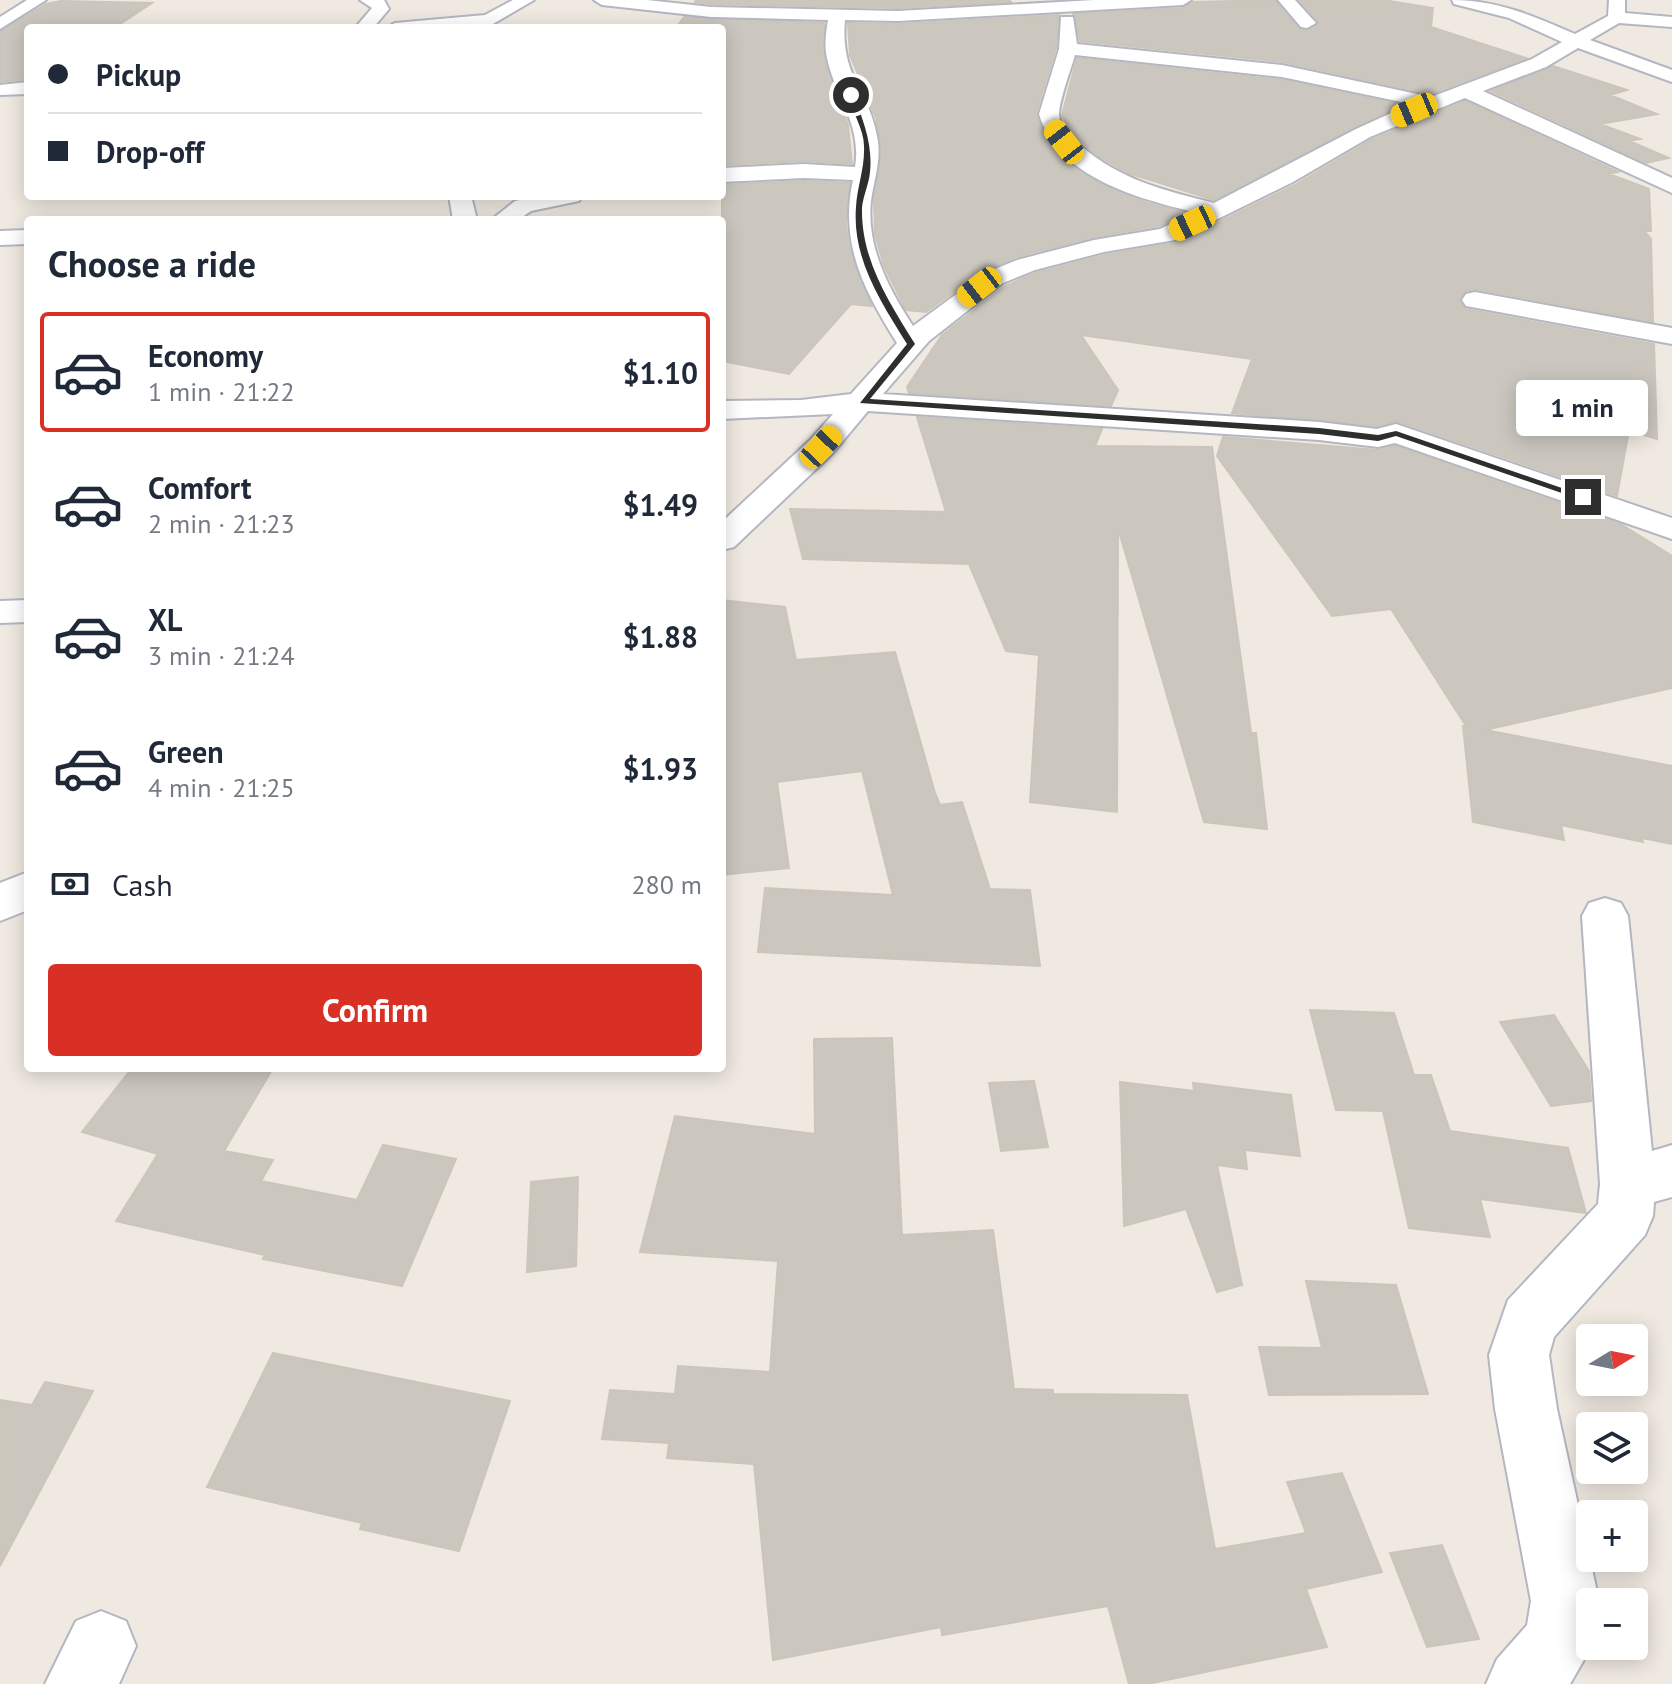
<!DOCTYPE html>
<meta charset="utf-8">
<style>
body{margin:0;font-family:"PT Sans",sans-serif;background:#f6f6f7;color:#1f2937;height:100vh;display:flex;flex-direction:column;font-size:30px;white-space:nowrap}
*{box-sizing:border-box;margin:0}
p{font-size:26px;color:#747a83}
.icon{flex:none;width:44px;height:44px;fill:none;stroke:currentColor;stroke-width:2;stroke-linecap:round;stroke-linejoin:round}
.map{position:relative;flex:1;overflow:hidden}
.side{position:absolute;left:24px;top:216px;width:702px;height:856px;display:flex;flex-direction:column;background:#fff;border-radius:8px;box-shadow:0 4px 20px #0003}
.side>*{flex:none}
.banner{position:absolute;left:24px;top:24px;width:702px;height:176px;border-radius:8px;box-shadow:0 4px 20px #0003;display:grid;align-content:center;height:176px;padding:0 24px;background:#fff}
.needle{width:52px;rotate:80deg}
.tools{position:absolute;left:1576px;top:1324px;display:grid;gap:16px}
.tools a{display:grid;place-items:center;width:72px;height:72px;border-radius:8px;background:#fff;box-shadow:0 4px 20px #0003;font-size:40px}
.end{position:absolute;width:36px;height:36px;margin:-18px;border:10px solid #2e2e2e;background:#fff;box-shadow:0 0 0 4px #fff}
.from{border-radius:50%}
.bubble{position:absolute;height:56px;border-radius:8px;background:#fff;box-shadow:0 4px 20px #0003;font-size:26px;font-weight:800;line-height:56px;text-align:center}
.car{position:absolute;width:24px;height:48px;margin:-24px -12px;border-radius:10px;box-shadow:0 0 6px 2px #0007;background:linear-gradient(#f5c518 24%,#345 0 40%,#f5c518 0 76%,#345 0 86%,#f5c518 0)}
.banner b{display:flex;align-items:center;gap:28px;height:76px;font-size:30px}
.banner b+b{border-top:2px solid #e0e1e3}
.banner i{width:20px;height:20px;background:#1f2937}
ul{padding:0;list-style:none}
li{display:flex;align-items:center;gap:24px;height:120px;margin:0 16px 12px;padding:0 8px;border:4px solid transparent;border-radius:8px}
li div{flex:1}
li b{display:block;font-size:30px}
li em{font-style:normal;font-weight:800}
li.current{border-color:#d93025}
li>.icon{width:72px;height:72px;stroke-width:1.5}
h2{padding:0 24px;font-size:36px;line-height:96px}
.pay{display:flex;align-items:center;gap:20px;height:88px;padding:0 24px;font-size:30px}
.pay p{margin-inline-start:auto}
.button{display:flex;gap:16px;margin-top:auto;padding:16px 24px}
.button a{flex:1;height:92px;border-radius:8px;background:#d93025;color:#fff;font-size:32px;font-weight:800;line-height:92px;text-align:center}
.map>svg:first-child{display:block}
.building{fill:#cbc7bf;stroke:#cbc5ba;stroke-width:2}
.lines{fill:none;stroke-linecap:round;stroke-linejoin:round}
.minor-casing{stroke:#b4b7c1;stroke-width:4}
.minor{fill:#fff;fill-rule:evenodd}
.route{fill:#2e2e2e}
</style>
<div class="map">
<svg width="1672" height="1684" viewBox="0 0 1672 1684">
<rect width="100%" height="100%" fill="#efe9e1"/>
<path class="building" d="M696 0H1009L1011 2 898 8 711 4 695 2Z
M1275 0 1299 29 1306 31 1319 23 1299 0H1383L1433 8 1431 27 1526 58 1431 94 1283 62 1080 41 1073 14 1183 8 1193 2Z
M61 1 152 3 114 28H28V79L0 82V32L46 4Z
M1059 15 1056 48 1036 113 1046 138 1061 156 1101 184 1148 203 1185 213 1159 226 1094 237 1016 257 983 271 926 312 906 310 884 266 875 234 874 201 881 144 876 118 850 55 848 23 898 24Z
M684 17 824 23V59L848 125 852 164 804 161 722 165V28H676Z
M1077 58 1282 80 1401 105 1214 200 1128 173 1097 155 1072 133 1062 115Z
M1553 66 1627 90 1610 95 1657 114 1600 124 1640 139 1629 141 1669 158 1646 163 1491 91Z
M1465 101 1618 172 1609 174 1649 189 1651 231H1644L1651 239 1653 322 1476 289 1465 291 1460 298 1465 309 1654 344 1657 439 1629 430 1617 496 1397 421 1377 426 1232 413 1252 359 1081 335 1118 390 1111 406 909 393 907 387 942 335 1005 286 1036 273 1105 255 1176 243 1295 185 1371 140Z
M804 181 850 183 846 225 849 246 872 306 851 304 789 374 722 361V185Z
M917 417 1102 429 1095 446 1212 447 1251 733H1256L1267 829 1204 822 1118 528 1117 812 1030 802 1039 655 1006 651 969 564 803 559 790 509 946 512Z
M1223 437 1378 450 1395 446 1622 525 1672 556V688L1485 730 1672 766V844L1642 838 1643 842 1561 825 1564 840 1473 822 1463 726H1466L1391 609 1332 616 1217 456Z
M722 600 785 607 796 660 895 652 935 793 940 805 962 802 990 889 1030 890 1040 966 758 952 765 888 893 895 862 771 777 782 789 868 722 875Z
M1310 1010 1394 1013 1414 1075H1431L1450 1131 1568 1148 1586 1213 1480 1199 1490 1237 1409 1228 1383 1111 1336 1110Z
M1554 1015 1589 1071 1591 1101 1551 1106 1500 1022Z
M892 1038 902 1235 993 1230 1014 1389 1053 1390V1394L1187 1395 1215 1549 1306 1533 1287 1482 1342 1473 1382 1572 1306 1589 1327 1647 1147 1684H1129L1108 1606 942 1635 941 1627 773 1660 754 1464 667 1458 669 1443 602 1439 610 1390 675 1394 678 1366 770 1372 778 1261 640 1252 675 1116 815 1134 814 1039Z
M132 1068H273L224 1151 273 1160 261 1181 357 1200 383 1145 456 1159 402 1286 263 1259 265 1255 116 1221 158 1154 82 1132Z
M1034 1081 1048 1147 1001 1151 989 1083Z
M1120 1082 1194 1091 1193 1083 1291 1095 1300 1156 1245 1150 1247 1169 1217 1165 1242 1285 1217 1292 1186 1209 1124 1226Z
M578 1177 576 1266 527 1272 531 1182Z
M1306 1281 1396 1285 1428 1394 1269 1395 1259 1347 1322 1348Z
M273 1353 510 1401 459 1551 360 1529 362 1523 207 1487Z
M45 1382 93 1391 0 1566V1400L32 1405Z
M1442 1545 1479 1639 1427 1647 1390 1553Z"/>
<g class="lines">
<defs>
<path id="minor" d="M27 0H46L0 29V17Z
M360 0H384L389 9 373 28H355L372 8Z
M513 0H534L486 28H386L395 23 485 15Z
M594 0H647L711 7 898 11 1094 0H1191L1183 5 898 21 845 20C840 77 868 88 877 136 882 159 874 179 871 201 866 247 889 289 913 326L985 273 1017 260 1094 240 1160 229 1194 212C1139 199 1057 177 1039 114L1059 49 1061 17H1073L1077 44 1282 65 1431 97 1532 59 1562 42 1509 18 1454 4 1452 0C1497 0 1534 16 1575 34L1608 16 1609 0H1625V13L1672 17V27L1619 23 1590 40 1672 70V82L1578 48 1546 67 1483 91 1672 178V193L1465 98 1370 137 1293 182 1175 240 1104 252 1035 270 1003 283 929 341 883 394 1319 422 1377 429 1396 424 1672 518V539L1395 443 1378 447 1319 440 868 411 832 454 734 547 722 550V522L810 440 833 414 722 419V401L801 400 851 394 897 343C864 291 839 243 853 180L804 178 722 182V168L804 164 855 167C862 124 835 97 827 58 824 45 826 32 828 20L711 17 602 5ZM1075 55 1282 77 1411 104 1356 129 1214 203C1163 190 1120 180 1080 145 1072 137 1060 127 1059 115 1059 100 1071 70 1075 55Z
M1278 0H1295L1316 23 1307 28 1301 27Z
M28 82V94L0 95V85Z
M449 196H471L477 220H453Z
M538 196H582L579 201 531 211 518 220H491L515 201Z
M28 230V244L0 245V231Z
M1475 292 1672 328V344L1466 306 1462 300 1466 294Z
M28 600V622L0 623V601Z
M28 872V910L0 921V883Z
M1605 898 1621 903 1628 916 1652 1151 1672 1145V1197L1654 1202 1653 1216 1645 1235 1554 1337 1549 1355 1557 1409 1599 1601 1590 1602 1592 1646 1570 1684H1486L1497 1659 1527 1625 1531 1601 1495 1409 1489 1355 1508 1300 1598 1204 1600 1184 1582 916 1589 903Z
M101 1611 126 1621 136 1646 119 1684H45L76 1621Z"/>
</defs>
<use href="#minor" class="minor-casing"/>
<use href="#minor" class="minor"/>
</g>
<path class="route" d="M849 94 854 95C863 121 873 144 870 172 869 184 863 196 862 208 861 260 889 302 915 344L870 399 1319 428 1378 435 1396 431 1588 497 1579 499 1396 436 1378 441 1319 434 860 403 907 344C881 302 852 259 856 207 857 187 865 168 864 146 864 129 851 111 849 94Z"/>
</svg>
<div class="tools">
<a><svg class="needle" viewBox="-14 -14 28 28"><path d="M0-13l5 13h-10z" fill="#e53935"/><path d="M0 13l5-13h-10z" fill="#747a83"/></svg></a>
<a><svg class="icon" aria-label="layers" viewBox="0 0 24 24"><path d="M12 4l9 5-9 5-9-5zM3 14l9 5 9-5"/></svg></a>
<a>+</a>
<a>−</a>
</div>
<i class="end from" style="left:851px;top:95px"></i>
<i class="end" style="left:1583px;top:497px"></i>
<div class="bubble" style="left:1516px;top:380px;width:132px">1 min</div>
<i class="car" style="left:1414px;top:110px;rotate:247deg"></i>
<i class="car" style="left:1064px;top:142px;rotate:322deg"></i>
<i class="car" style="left:1192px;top:223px;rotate:245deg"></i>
<i class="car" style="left:979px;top:287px;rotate:232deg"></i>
<i class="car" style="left:821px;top:447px;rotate:43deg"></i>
<div class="banner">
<b><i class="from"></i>Pickup</b>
<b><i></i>Drop-off</b>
</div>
<section class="side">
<h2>Choose a ride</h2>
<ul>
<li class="current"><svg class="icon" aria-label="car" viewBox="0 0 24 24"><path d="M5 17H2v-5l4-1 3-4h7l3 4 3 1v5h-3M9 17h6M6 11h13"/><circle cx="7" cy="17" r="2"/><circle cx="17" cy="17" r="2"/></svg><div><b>Economy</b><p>1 min · 21:22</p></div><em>$1.10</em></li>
<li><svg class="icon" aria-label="car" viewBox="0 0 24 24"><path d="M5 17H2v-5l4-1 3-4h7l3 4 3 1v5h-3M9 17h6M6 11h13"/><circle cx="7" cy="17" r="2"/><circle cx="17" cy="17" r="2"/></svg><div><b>Comfort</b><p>2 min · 21:23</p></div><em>$1.49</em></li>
<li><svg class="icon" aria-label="car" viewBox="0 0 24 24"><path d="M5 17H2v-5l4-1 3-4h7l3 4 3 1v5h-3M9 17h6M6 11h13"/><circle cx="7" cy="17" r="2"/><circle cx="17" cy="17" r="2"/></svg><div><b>XL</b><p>3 min · 21:24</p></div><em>$1.88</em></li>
<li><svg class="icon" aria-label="car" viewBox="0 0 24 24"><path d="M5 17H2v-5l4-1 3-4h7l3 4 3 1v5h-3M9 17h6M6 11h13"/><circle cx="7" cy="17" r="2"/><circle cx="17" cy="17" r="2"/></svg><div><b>Green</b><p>4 min · 21:25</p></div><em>$1.93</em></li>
</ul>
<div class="pay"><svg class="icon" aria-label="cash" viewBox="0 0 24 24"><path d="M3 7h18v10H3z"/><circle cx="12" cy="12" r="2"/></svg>Cash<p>280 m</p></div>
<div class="button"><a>Confirm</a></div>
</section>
</div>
